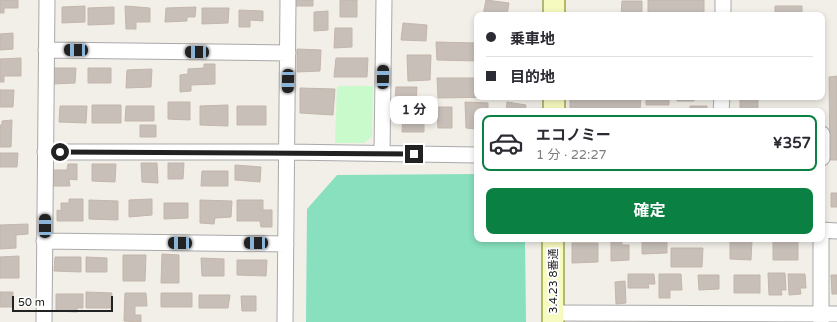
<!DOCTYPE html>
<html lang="ja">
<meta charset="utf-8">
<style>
body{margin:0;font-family:"Varela Round","Noto Sans JP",sans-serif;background:#f2f2f3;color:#2b2b33;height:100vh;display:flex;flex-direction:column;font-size:15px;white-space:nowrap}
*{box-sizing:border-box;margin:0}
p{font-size:13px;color:#7c7c81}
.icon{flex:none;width:22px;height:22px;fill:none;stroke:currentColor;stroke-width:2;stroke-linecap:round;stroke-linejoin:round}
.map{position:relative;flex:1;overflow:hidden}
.panel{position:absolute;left:474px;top:108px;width:351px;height:134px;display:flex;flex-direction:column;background:#fff;border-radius:8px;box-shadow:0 2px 6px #0003}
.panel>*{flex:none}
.guide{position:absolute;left:474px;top:12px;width:351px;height:88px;border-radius:8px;box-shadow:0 2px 6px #0003;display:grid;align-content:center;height:88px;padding:0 12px;background:#fff}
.scale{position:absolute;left:12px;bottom:10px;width:101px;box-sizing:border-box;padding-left:4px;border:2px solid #222;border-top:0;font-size:11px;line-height:14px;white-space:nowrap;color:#222;-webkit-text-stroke:3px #fff;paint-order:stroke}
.end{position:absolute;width:18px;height:18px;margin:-9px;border:5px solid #222;background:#fff;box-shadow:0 0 0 2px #fff}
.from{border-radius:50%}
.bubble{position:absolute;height:28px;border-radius:8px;background:#fff;box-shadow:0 2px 6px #0003;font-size:13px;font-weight:700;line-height:28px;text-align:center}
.car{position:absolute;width:12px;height:24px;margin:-12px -6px;border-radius:5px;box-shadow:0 0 3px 1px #0007;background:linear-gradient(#222 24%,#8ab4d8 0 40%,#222 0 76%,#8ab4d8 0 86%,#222 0)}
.guide b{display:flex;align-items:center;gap:14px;height:38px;font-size:15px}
.guide b+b{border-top:1px solid #e1e1e2}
.guide i{width:10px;height:10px;background:#2b2b33}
ul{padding:7px 0 0;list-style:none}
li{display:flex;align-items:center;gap:12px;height:56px;margin:0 8px 6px;padding:0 4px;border:2px solid transparent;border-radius:8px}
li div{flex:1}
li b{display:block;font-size:15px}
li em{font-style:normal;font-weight:700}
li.on{border-color:#0b8043}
li>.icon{width:36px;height:36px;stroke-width:1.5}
.cta{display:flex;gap:8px;margin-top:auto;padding:8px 12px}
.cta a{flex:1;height:46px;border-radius:8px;background:#0b8043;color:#fff;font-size:16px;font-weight:700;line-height:46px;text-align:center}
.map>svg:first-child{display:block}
.park{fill:#c8facc}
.pitch{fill:#88e0be}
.building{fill:#c7bfb8;stroke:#c4b6ab}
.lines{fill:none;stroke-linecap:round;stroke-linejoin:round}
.street-casing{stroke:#a9a9a9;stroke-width:17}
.secondary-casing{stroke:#707d05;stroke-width:23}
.street{stroke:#fff;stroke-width:15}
.secondary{stroke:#f7fabf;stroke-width:21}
.route{stroke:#222;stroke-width:5}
.labels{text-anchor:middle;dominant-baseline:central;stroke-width:4;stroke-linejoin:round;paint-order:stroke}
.street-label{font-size:11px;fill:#222;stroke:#fff}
</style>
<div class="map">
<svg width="837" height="322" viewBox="0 0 837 322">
<rect width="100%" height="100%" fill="#f2efe9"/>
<path class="park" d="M337 86H373L372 137 364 143H335Z"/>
<path class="pitch" d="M477 174V239H525L526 322H306L307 209 337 175Z"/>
<path class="building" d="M0 0H18V8H4V13H0Z
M296 0H313V6H296Z
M340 0H357V17H340Z
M486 0 509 3 507 15H483Z
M648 0H704V13L648 15Z
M622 1H642V15H621Z
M85 6V22L62 23V7Z
M125 6 150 8V22H136V29H126Z
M775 6H802V15H775Z
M114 7V24L88 25V8Z
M196 7 195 17H187V21L165 22 166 8Z
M202 8H229L228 23 202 24Z
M239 10 263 11V21L250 20V27H239Z
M328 11V30L314 31V12Z
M403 23 427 25 426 41 401 40Z
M335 28H352V47L334 48Z
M13 33V49L0 50V34Z
M436 42 477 43V61L437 60Z
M297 49 321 50 320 71 297 72Z
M407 55H431L430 80 408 81Z
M21 58V76H4V82H0V59Z
M336 58H368L367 77H334Z
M204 64H215V84L191 85V91L180 92V75L188 74V69L204 68Z
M54 68H76L75 83 53 84Z
M88 68H111V83H88Z
M152 69 151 87 126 88 127 70Z
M837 76V160H830L829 77Z
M437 78H477V97H496L438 98Z
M396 87H417L416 103H395Z
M300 88 335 89 333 115 300 113Z
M0 90H14L13 107H0Z
M570 97H641L640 111H570Z
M646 97H669V105H646Z
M677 97H693L694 101H677Z
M740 99H758V111H740Z
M168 102H190V120L168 119Z
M465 102 488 103V111H477L476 129 466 128Z
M507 102 526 105 525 111H506Z
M92 105H121V123H92Z
M228 105V126L200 125V106Z
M60 106H87L86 123 59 122Z
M126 106H154V121H125Z
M237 106H266V125H237Z
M690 106H707V111H690Z
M437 107H452V128H438Z
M424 114V132H402L403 115Z
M12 120 11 147H0V125H2V121Z
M140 125H156V137H140Z
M0 153H18L17 167H0Z
M141 163H157L158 183 142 182Z
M168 163H184L183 179H168Z
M68 164H77V180L69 179 70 186H52L53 170H67Z
M92 164H116L115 182 92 181Z
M235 165 261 167 260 182 235 180Z
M202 171H228V186H201Z
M831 193H837V207H831Z
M69 199H83V221H57V210L61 211V203H69Z
M152 199V215L129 217V200Z
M89 200 118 201V220L89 219Z
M200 200 232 201 231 217 215 218 214 224 200 223Z
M237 200H263V210H272V227H261L260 221H237Z
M164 203H188V218L164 219Z
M28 224V234L16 235V248L0 249V225Z
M611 239H622V245H629V260L611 261Z
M642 239H667V253L642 254Z
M798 240V260H773V241Z
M730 241H752L751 260 730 259Z
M572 243H598V262L572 263Z
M671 248H703L702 267H671Z
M162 254 179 255V283H161Z
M123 255H146L145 281H123Z
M19 256V278H0V257Z
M55 257H81V272L54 271Z
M86 257 107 258V272H86Z
M201 258 224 259V276H202Z
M237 260H267L266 276 237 275Z
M768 273H785L786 290H781L782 295H769Z
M628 274H654L655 284H648L649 288H628Z
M659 274H681L682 290H670V298H659Z
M788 274H805L806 288H800L801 294 789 295Z
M698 275H719V289L699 290Z
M734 275H760V293H734Z
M831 275H837V294H832Z
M625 281 626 303 616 304 615 282Z
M0 292H13V307H0Z
M86 292 112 293 111 308H86Z
M125 293H146L147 306H135V315H141V322L124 321Z
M161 293H192V307H161Z
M56 294H83V308H77V312L56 311Z
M199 295H230L228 308H199Z
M241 296H256V311H242Z"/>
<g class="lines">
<defs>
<path id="street" d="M723 15V0
M46 50 288 53
M721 111 722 97
M822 134V158
M45 152H287L477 155
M382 153 384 0
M822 230 837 231
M44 241 286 244
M553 313 837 314
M44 322 47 0
M285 322 288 0
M821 322V239"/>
<path id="secondary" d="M554 15V0
M554 111V97
M553 322V239"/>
</defs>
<use href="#street" class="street-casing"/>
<use href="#secondary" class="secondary-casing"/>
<use href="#street" class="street"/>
<use href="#secondary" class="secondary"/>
</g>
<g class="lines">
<path class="route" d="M60 152 414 154"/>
</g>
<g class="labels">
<g class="street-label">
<text transform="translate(553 281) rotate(-90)">3.4.23 8番通</text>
</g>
</g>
</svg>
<div class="scale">50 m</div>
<i class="end from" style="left:60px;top:152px"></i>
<i class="end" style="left:414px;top:154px"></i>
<div class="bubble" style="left:390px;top:96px;width:48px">1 分</div>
<i class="car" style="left:76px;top:50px;rotate:271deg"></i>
<i class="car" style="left:197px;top:52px;rotate:271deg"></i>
<i class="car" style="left:383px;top:77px;rotate:1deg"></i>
<i class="car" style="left:288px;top:81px;rotate:181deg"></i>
<i class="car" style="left:45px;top:226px;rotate:0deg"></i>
<i class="car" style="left:180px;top:243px;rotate:271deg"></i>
<i class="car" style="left:256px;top:243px;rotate:270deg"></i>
<div class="guide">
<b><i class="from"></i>乗車地</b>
<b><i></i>目的地</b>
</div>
<section class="panel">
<ul>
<li class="on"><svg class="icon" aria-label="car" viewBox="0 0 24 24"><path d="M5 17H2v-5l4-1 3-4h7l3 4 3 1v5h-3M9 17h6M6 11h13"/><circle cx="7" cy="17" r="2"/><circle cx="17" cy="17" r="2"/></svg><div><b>エコノミー</b><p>1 分 · 22:27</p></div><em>¥357</em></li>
</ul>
<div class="cta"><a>確定</a></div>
</section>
</div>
